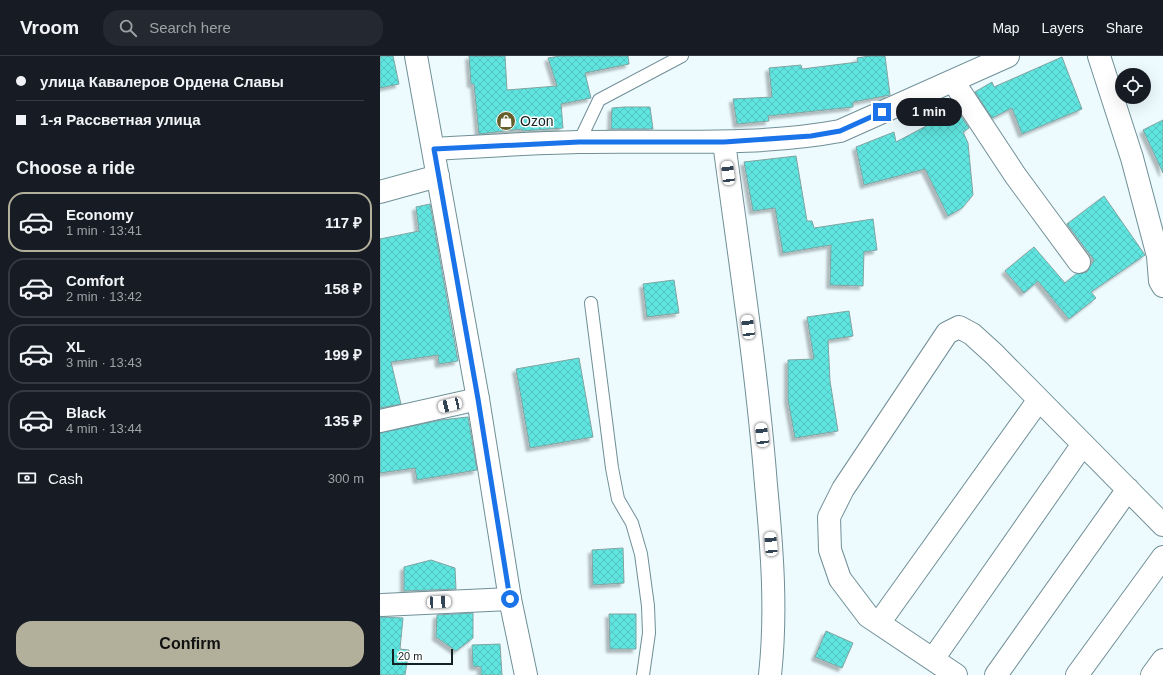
<!DOCTYPE html>
<meta charset="utf-8">
<style>
body{margin:0;font-family:Arial,sans-serif;background:#242831;color:#f1f3f6;height:100vh;display:flex;flex-direction:column;font-size:15px;white-space:nowrap}
*{box-sizing:border-box;margin:0}
p{font-size:13px;color:#9ea1a6}
.icon{flex:none;width:22px;height:22px;fill:none;stroke:currentColor;stroke-width:2;stroke-linecap:round;stroke-linejoin:round}
.map{position:relative;flex:1;overflow:hidden}
.side{display:flex;flex-direction:column;background:#171b24;width:380px}
.side>*{flex:none}
.top-card{display:grid;align-content:center;height:88px;padding:0 16px;background:#171b24}
.tools{position:absolute;left:735px;top:12px;display:grid;gap:8px}
.tools a{display:grid;place-items:center;width:36px;height:36px;border-radius:50%;background:#171b24;box-shadow:0 4px 16px #0002;font-size:20px}
.scale{position:absolute;left:12px;bottom:10px;width:61px;box-sizing:border-box;padding-left:4px;border:2px solid #142124;border-top:0;font-size:11px;line-height:14px;white-space:nowrap;color:#142124;-webkit-text-stroke:3px #fff;paint-order:stroke}
.end{position:absolute;width:18px;height:18px;margin:-9px;border:5px solid #1a73e8;background:#fff;box-shadow:0 0 0 2px #fff}
.from{border-radius:50%}
.bubble{position:absolute;height:28px;border-radius:14px;background:#171b24;box-shadow:0 4px 16px #0002;font-size:13px;font-weight:700;line-height:28px;text-align:center}
.car{position:absolute;width:12px;height:24px;margin:-12px -6px;border-radius:5px;box-shadow:0 0 3px 1px #0007;background:linear-gradient(#fff 24%,#345 0 40%,#fff 0 76%,#345 0 86%,#fff 0)}
.top-card b{display:flex;align-items:center;gap:14px;height:38px;font-size:15px}
.top-card b+b{border-top:1px solid #363941}
.top-card i{width:10px;height:10px;background:#f1f3f6}
ul{padding:0;list-style:none}
li{display:flex;align-items:center;gap:12px;height:60px;margin:0 8px 6px;padding:0 8px;border:2px solid #363941;border-radius:16px}
li div{flex:1}
li b{display:block;font-size:15px}
li em{font-style:normal;font-weight:700}
li.on{border-color:#b2b09b}
li>.icon{width:36px;height:36px;stroke-width:1.5}
h2{padding:0 16px;font-size:18px;line-height:48px}
.pay{display:flex;align-items:center;gap:10px;height:44px;padding:0 16px;font-size:15px}
.pay p{margin-inline-start:auto}
.button{display:flex;gap:8px;margin-top:auto;padding:8px 16px}
.button a{flex:1;height:46px;border-radius:16px;background:#b2b09b;color:#111;font-size:16px;font-weight:700;line-height:46px;text-align:center}
header{display:flex;align-items:center;gap:24px;box-sizing:border-box;height:56px;padding:0 20px;background:#171b24;border-bottom:1px solid #363941}
header strong{font-size:19px}
nav{display:flex;gap:22px;margin-inline-start:auto;font-size:14px}
.search{width:280px;height:36px;background:#242831;display:flex;align-items:center;gap:10px;box-sizing:border-box;padding:0 14px;border-radius:16px;color:#9ea1a6;font-size:15px}
main{display:flex;flex:1;min-height:0}
.map>svg:first-child{display:block}
.building{fill:url(#building-cross-hatch);stroke:#81a3a1;filter:url(#shadow)}
.lines{fill:none;stroke-linecap:round;stroke-linejoin:round}
.service-casing{stroke:#708f97;stroke-width:14}
.minor-casing{stroke:#708f97;stroke-width:24}
.tertiary-casing{stroke:#708f97;stroke-width:24}
.service{stroke:#fff;stroke-width:12}
.minor{stroke:#fff;stroke-width:22}
.tertiary{stroke:#fff;stroke-width:22}
.route{stroke:#1a73e8;stroke-width:5}
.labels{text-anchor:middle;dominant-baseline:central;stroke-width:3;stroke-linejoin:round;paint-order:stroke}
.poi-label{font-size:14px;fill:#142124;stroke:#fff;text-anchor:start}
</style>
<header>
<strong>Vroom</strong>
<div class="search"><svg class="icon" aria-label="search" viewBox="0 0 24 24"><circle cx="10" cy="10" r="6"/><path d="M15 15l6 6"/></svg>Search here</div>
<nav><a>Map</a><a>Layers</a><a>Share</a></nav>
</header>
<main>
<section class="side">
<div class="top-card">
<b><i class="from"></i>улица Кавалеров Ордена Славы</b>
<b><i></i>1-я Рассветная улица</b>
</div>
<h2>Choose a ride</h2>
<ul>
<li class="on"><svg class="icon" aria-label="car" viewBox="0 0 24 24"><path d="M5 17H2v-5l4-1 3-4h7l3 4 3 1v5h-3M9 17h6M6 11h13"/><circle cx="7" cy="17" r="2"/><circle cx="17" cy="17" r="2"/></svg><div><b>Economy</b><p>1 min · 13:41</p></div><em>117 ₽</em></li>
<li><svg class="icon" aria-label="car" viewBox="0 0 24 24"><path d="M5 17H2v-5l4-1 3-4h7l3 4 3 1v5h-3M9 17h6M6 11h13"/><circle cx="7" cy="17" r="2"/><circle cx="17" cy="17" r="2"/></svg><div><b>Comfort</b><p>2 min · 13:42</p></div><em>158 ₽</em></li>
<li><svg class="icon" aria-label="car" viewBox="0 0 24 24"><path d="M5 17H2v-5l4-1 3-4h7l3 4 3 1v5h-3M9 17h6M6 11h13"/><circle cx="7" cy="17" r="2"/><circle cx="17" cy="17" r="2"/></svg><div><b>XL</b><p>3 min · 13:43</p></div><em>199 ₽</em></li>
<li><svg class="icon" aria-label="car" viewBox="0 0 24 24"><path d="M5 17H2v-5l4-1 3-4h7l3 4 3 1v5h-3M9 17h6M6 11h13"/><circle cx="7" cy="17" r="2"/><circle cx="17" cy="17" r="2"/></svg><div><b>Black</b><p>4 min · 13:44</p></div><em>135 ₽</em></li>
</ul>
<div class="pay"><svg class="icon" aria-label="cash" viewBox="0 0 24 24"><path d="M3 7h18v10H3z"/><circle cx="12" cy="12" r="2"/></svg>Cash<p>300 m</p></div>
<div class="button"><a>Confirm</a></div>
</section>
<div class="map">
<svg width="783" height="619" viewBox="0 0 783 619">
<defs>
<pattern id="building-cross-hatch" width="8" height="8" patternUnits="userSpaceOnUse"><rect width="8" height="8" fill="#5fe4df"/><path d="M0 0l8 8M0 8l8-8" fill="none" stroke="#52c3bf"/></pattern>
<filter id="shadow"><feDropShadow dx="-3.5" dy="3.5" stdDeviation="1" flood-color="#0004"/></filter>
</defs>
<rect width="100%" height="100%" fill="#edfbfe"/>
<path class="building" d="M0 0H13L19 28 0 32Z
M89 0H125L127 34 177 30 168 2 180 0H248L249 8 205 17 211 42 181 48 183 72 142 75V73L99 78 94 28H91Z
M489 0H505L510 39 473 46V51L388 60 389 65 357 68 353 43 392 41 389 12 421 9 422 13 478 6 477 2Z
M682 1 702 53 642 78 632 52 612 62 595 36 612 26 614 31Z
M245 51H270L273 73H231L232 52Z
M577 54 589 72 583 76 588 87 593 139 582 152 568 160 545 113 484 129 476 91 514 76 516 86Z
M783 64V117L763 74Z
M416 100 427 165H432L434 172 493 163 497 194 484 196 483 230 450 229 451 189 403 197 395 152 373 155 364 106Z
M724 140 765 199 711 236 716 242 689 263 658 225 644 237 625 215 654 191 685 227 696 218 707 216 714 204 687 168Z
M50 148 78 305 59 308 58 299 11 306 21 348 0 352V183L39 175 36 151Z
M294 224 299 257 267 261 263 228Z
M469 255 473 280 448 284 450 325 458 375 415 382 408 344V304L434 303 427 261Z
M199 302 213 381 150 392 136 313Z
M88 361 97 414 37 424 35 412 0 417V377L61 364Z
M243 492 244 527 213 529 212 494Z
M51 504 75 512 76 533 24 535V511Z
M93 557V582L76 595 56 581 57 559Z
M229 558H256V593H230Z
M0 561 23 562 20 593 29 594 25 619H0Z
M446 575 473 587 462 612 435 601Z
M120 588 122 619H101V611L93 610 92 589Z"/>
<g class="lines">
<defs>
<path id="service" d="M199 86 219 44 302 0
M211 247 232 412 238 443 252 467 261 498 268 550 269 577 263 619"/>
<path id="minor" d="M719 0 752 102 778 200 780 225 783 230
M573 25 635 119 699 206
M344 86C359 200 377 314 386 429 392 493 397 555 390 619
M54 93C102 90 151 87 199 86 286 84 374 91 460 75L628 0
M0 136 58 120
M0 365 98 343
M2 549 130 543
M499 567 658 345
M553 603 703 388
M576 619 488 560 460 523 450 494 449 461 463 433 567 277 579 271 592 278 614 298 783 469
M616 619 748 433
M697 619 783 501
M772 619 783 604"/>
<path id="tertiary" d="M36 0 98 343 130 543 146 619"/>
</defs>
<use href="#service" class="service-casing"/>
<use href="#minor" class="minor-casing"/>
<use href="#tertiary" class="tertiary-casing"/>
<use href="#service" class="service"/>
<use href="#minor" class="minor"/>
<use href="#tertiary" class="tertiary"/>
</g>
<g class="lines">
<path class="route" d="M130 543 98 343 54 93 199 86H344L431 80 460 75 502 56"/>
</g>
<defs>
<symbol id="shop-disc" viewBox="-11 -11 22 22"><circle r="9.5" fill="#665f2b" stroke="#fff"/><path d="M-5-2.5h2.3a2.7 3.5 0 0 1 5.4 0H5L5.5 6h-11ZM-1.5-2.5h3a1.5 2.3 0 0 0-3 0Z" fill="#fff"/></symbol>
</defs>
<g fill-rule="evenodd">
<use href="#shop-disc" x="115" y="54" width="22" height="22"/>
</g>
<g class="labels">
<g class="poi-label">
<text x="140" y="65">Ozon</text>
</g>
</g>
</svg>
<div class="tools">
<a><svg class="icon" aria-label="locate" viewBox="0 0 24 24"><circle cx="12" cy="12" r="6"/><path d="M12 2v4M12 18v4M2 12h4M18 12h4"/></svg></a>
</div>
<div class="scale">20 m</div>
<i class="end from" style="left:130px;top:543px"></i>
<i class="end" style="left:502px;top:56px"></i>
<div class="bubble" style="left:516px;top:42px;width:66px">1 min</div>
<i class="car" style="left:348px;top:117px;rotate:353deg"></i>
<i class="car" style="left:368px;top:271px;rotate:353deg"></i>
<i class="car" style="left:70px;top:349px;rotate:257deg"></i>
<i class="car" style="left:382px;top:379px;rotate:353deg"></i>
<i class="car" style="left:391px;top:488px;rotate:355deg"></i>
<i class="car" style="left:59px;top:546px;rotate:87deg"></i>
</div>
</main>
